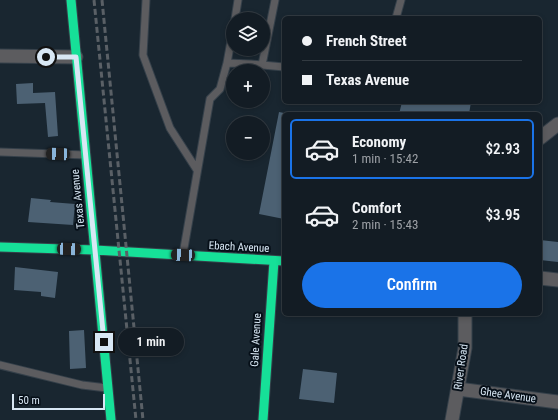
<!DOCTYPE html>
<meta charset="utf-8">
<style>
body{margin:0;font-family:"Roboto Condensed",sans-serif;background:#202931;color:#f1f3f6;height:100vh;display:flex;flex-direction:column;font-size:15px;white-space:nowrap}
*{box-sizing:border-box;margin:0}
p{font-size:13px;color:#9da1a6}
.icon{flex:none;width:22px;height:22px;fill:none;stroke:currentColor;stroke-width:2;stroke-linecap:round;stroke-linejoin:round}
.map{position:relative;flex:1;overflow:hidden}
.details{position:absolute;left:282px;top:112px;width:260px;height:204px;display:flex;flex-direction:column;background:#131c24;border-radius:6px;box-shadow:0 2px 6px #0003,0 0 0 1px #323a41}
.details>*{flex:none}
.top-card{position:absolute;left:282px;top:16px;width:260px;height:88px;border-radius:6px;box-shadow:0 2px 6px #0003,0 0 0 1px #323a41;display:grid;align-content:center;height:88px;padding:0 20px;background:#131c24}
.fabs{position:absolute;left:226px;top:12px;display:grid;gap:8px}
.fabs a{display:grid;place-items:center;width:44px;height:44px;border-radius:50%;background:#131c24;box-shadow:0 2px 6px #0003,0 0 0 1px #323a41;font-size:20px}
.scale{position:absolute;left:12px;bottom:10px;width:93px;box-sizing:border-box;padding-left:4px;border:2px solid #d8e7f4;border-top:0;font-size:11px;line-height:14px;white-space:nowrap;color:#d8e7f4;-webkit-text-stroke:3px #060f18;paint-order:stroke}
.end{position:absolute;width:18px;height:18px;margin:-9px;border:5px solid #d8e7f4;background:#111;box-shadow:0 0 0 2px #111}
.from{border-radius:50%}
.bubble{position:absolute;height:28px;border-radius:14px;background:#131c24;box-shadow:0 2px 6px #0003,0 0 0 1px #323a41;font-size:13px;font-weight:600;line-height:28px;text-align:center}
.car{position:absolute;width:12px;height:24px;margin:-12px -6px;border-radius:5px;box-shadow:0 0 3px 1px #0007;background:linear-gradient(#222 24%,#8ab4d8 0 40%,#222 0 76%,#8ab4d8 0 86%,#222 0)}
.top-card b{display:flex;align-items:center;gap:14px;height:38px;font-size:15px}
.top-card b+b{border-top:1px solid #323a41}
.top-card i{width:10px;height:10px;background:#f1f3f6}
ul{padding:7px 0 0;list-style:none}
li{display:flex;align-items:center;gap:12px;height:60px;margin:0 8px 6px;padding:0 12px;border:2px solid transparent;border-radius:6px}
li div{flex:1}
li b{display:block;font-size:15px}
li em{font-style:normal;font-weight:600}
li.active{border-color:#1a73e8}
li>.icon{width:36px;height:36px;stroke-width:1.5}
.primary-button{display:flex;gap:8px;margin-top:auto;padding:8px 20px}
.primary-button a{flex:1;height:46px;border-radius:24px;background:#1a73e8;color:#fff;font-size:16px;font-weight:600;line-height:46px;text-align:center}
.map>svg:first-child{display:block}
.building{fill:#4c6173}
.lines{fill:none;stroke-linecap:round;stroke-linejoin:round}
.lane-casing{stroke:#35404a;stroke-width:9}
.street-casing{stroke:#35404a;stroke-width:15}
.fast-casing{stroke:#35404a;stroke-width:11}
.lane{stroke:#5c5c5f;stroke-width:7}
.street{stroke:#5c5c5f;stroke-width:13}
.fast{stroke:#16e098;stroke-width:9}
.rail{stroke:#5a6066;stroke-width:3;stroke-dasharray:6 3;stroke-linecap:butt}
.route{stroke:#d8e7f4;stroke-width:5}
.labels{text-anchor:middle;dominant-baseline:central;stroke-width:4;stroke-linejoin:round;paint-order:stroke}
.street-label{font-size:11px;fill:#d8e7f4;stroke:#060f18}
</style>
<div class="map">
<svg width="558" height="420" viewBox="0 0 558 420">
<rect width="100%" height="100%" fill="#192630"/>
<path class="building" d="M33 83V93L55 92 58 136 48 137 45 103 17 104 16 84Z
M402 102H471L469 114H399Z
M279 112 284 113V219L259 214Z
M31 198 51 200 50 202 75 204 73 225 28 222Z
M540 240 558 242V262L540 260Z
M15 267 58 272 55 298 41 296V292L14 290Z
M84 330 86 368 70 369 69 331Z
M303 369 337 373 334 403 299 399Z"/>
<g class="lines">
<defs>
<path id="lane" d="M146 0 143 55 170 128 197 170
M396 18 401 0
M235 19 238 0
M227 63 251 64 284 67
M262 65 275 0
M0 152 86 155
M183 254 210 99 220 89 227 63 233 30
M0 365 82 385 107 388"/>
<path id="street" d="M0 56 76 57
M540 138 558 124
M540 278 558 280
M458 389 558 402
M452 420 465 348V314"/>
<path id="fast" d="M71 0 111 420
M0 247 95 250 284 261
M263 420 274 261"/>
</defs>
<use href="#lane" class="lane-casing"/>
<use href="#street" class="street-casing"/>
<use href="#fast" class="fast-casing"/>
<use href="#lane" class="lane"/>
<use href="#street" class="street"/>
<use href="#fast" class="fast"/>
<path class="rail" d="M94 0 136 420
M102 0 143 420"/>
</g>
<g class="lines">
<path class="route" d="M46 57H76L104 342"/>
</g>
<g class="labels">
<g class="street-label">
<text transform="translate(78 199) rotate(-96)">Texas Avenue</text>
<text transform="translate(239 247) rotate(3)">Ebach Avenue</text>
<text transform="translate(256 340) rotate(-87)">Gale Avenue</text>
<text transform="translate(461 367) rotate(-82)">River Road</text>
<text transform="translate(508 395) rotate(8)">Ghee Avenue</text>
</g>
</g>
</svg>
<div class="fabs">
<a><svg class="icon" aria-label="layers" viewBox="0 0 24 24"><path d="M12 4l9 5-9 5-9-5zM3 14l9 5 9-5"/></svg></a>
<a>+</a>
<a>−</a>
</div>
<div class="scale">50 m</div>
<i class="end from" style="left:46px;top:57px"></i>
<i class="end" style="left:104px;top:342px"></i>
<div class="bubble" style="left:118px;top:328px;width:66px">1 min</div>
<i class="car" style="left:58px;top:154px;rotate:272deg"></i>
<i class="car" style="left:69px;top:249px;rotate:92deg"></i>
<i class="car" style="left:183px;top:255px;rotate:273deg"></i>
<div class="top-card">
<b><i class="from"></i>French Street</b>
<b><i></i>Texas Avenue</b>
</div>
<section class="details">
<ul>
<li class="active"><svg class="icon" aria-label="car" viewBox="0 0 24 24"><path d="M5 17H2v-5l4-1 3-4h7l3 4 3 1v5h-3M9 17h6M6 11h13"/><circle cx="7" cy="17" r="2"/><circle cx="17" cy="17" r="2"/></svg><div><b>Economy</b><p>1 min · 15:42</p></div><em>$2.93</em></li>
<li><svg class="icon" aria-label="car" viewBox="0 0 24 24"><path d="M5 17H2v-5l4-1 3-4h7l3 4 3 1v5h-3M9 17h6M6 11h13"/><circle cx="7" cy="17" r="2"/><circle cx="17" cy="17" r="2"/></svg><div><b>Comfort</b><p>2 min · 15:43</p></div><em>$3.95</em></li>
</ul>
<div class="primary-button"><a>Confirm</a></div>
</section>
</div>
